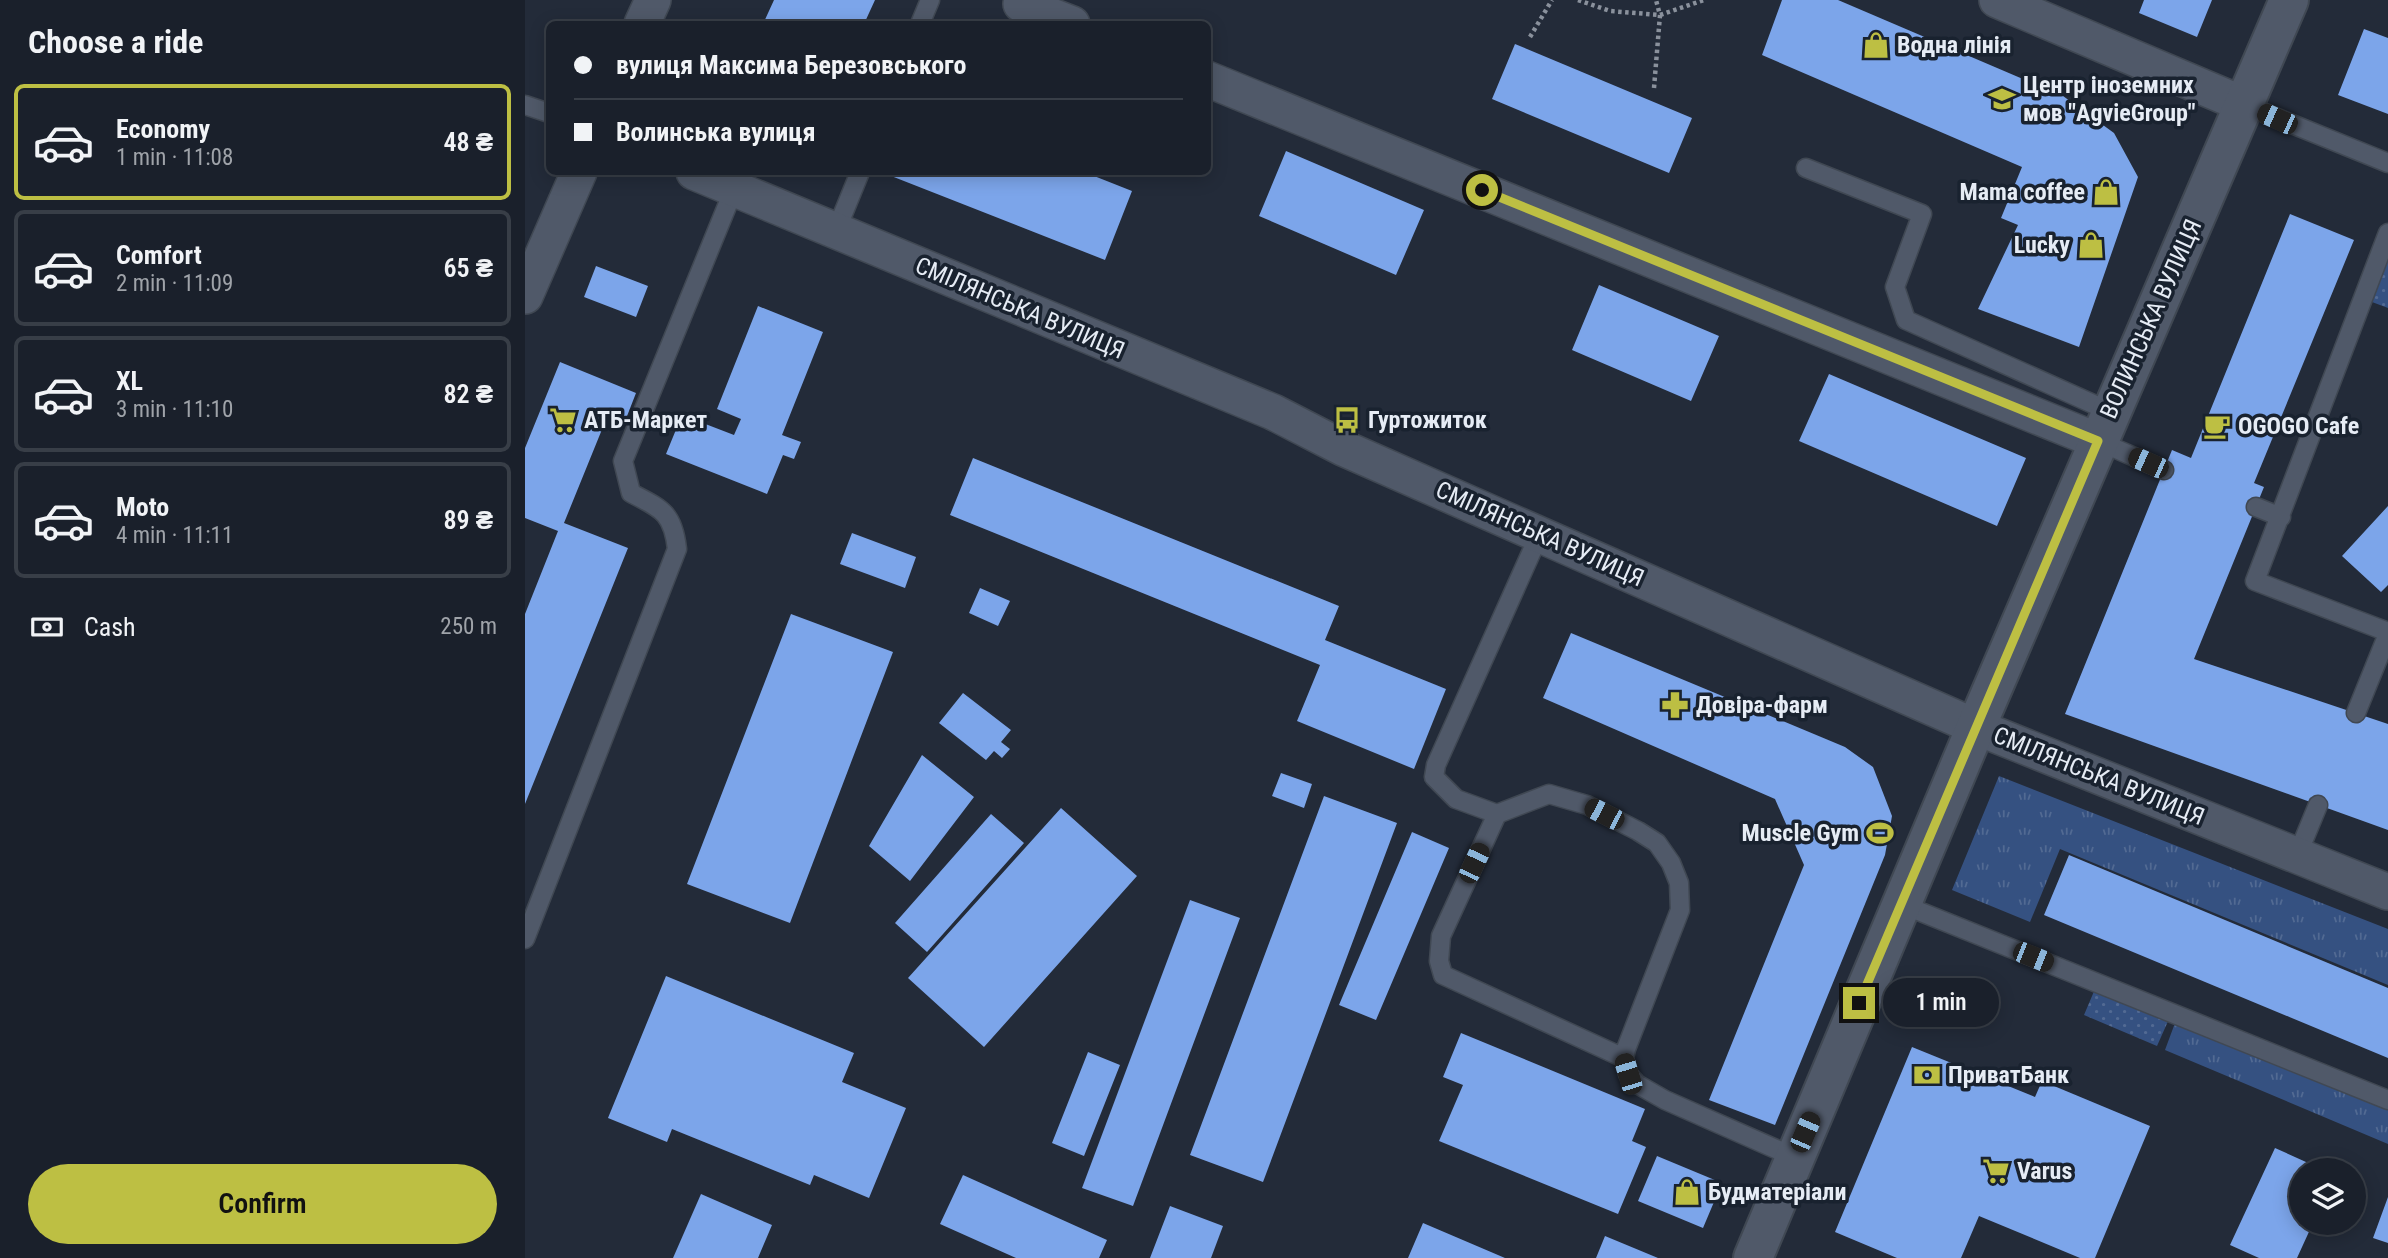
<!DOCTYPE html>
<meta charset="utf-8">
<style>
body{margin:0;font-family:"Roboto Condensed",sans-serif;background:#232833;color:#f1f3f6;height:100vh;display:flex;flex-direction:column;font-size:26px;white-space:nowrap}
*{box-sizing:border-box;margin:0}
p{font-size:23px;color:#9fa3a9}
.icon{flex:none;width:38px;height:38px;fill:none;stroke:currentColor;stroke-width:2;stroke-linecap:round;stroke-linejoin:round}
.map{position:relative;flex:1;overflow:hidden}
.drawer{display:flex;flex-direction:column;background:#1a202b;width:525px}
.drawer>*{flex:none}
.guide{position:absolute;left:21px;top:21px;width:665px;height:154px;border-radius:10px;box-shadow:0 4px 18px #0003,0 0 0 2px #383e47;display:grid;align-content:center;height:154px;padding:0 28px;background:#1a202b}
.buttons{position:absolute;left:1764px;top:1158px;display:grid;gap:14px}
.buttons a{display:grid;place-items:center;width:77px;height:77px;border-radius:50%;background:#1a202b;box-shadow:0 4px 18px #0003,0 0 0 2px #383e47;font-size:35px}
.end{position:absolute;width:32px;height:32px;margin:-16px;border:9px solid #bdbf43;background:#111;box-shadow:0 0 0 4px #111}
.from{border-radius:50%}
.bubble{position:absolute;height:49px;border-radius:24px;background:#1a202b;box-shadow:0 4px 18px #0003,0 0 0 2px #383e47;font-size:23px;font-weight:600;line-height:49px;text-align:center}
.car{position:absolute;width:21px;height:42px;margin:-21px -10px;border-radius:9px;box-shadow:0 0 5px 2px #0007;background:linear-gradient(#222 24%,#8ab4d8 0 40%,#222 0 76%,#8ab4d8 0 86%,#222 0)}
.guide b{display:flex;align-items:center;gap:24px;height:66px;font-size:26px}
.guide b+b{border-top:2px solid #383e47}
.guide i{width:18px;height:18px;background:#f1f3f6}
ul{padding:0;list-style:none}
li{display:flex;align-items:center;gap:21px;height:116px;margin:0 14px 10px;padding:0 14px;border:4px solid #383e47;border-radius:10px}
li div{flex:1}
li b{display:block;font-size:26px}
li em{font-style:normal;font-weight:600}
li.active{border-color:#bdbf43}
li>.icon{width:63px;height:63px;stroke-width:1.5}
h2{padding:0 28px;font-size:32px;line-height:84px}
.pay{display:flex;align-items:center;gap:18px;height:77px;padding:0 28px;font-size:26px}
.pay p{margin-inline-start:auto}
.primary-button{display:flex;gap:14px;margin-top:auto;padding:14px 28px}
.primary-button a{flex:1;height:80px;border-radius:42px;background:#bdbf43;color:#111;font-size:28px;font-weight:600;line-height:80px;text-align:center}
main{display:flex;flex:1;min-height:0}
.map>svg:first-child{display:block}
.grass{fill:url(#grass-tufts)}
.park{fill:url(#park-dots)}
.building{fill:#7ca5ea}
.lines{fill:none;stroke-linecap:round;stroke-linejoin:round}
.lane-casing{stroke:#404853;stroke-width:21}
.street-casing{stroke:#404853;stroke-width:38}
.secondary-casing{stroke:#404853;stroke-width:42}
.path{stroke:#8a919c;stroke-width:4.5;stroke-dasharray:3.5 3.5;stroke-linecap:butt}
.lane{stroke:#505969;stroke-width:18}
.street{stroke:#505969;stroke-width:35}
.secondary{stroke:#505969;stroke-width:38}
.route{stroke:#bdbf43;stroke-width:9}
.labels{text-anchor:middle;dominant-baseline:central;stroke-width:7;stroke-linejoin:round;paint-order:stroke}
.poi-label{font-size:24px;font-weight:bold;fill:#e6ecf5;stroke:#19222f;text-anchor:start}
.street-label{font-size:24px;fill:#e6ecf5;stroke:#19222f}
</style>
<main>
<section class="drawer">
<h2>Choose a ride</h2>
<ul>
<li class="active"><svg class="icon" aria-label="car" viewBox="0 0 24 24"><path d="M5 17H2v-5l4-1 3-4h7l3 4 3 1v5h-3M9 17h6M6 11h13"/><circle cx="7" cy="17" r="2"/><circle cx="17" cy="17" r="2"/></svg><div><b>Economy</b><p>1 min · 11:08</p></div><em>48 ₴</em></li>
<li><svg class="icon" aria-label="car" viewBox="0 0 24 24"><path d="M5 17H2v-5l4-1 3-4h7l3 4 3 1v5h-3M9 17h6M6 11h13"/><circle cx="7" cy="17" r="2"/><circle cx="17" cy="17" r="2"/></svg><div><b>Comfort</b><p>2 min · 11:09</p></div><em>65 ₴</em></li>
<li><svg class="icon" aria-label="car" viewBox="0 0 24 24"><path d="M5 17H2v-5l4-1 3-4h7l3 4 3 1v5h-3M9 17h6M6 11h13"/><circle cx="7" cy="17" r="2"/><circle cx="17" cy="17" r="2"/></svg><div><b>XL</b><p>3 min · 11:10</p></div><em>82 ₴</em></li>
<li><svg class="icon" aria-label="car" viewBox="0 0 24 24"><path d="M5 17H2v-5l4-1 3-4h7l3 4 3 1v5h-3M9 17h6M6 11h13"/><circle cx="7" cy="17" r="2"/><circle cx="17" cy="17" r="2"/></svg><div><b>Moto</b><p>4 min · 11:11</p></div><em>89 ₴</em></li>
</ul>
<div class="pay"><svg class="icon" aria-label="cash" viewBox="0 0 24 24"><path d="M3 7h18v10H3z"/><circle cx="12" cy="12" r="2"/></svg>Cash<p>250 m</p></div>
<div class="primary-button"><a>Confirm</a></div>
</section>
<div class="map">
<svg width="1863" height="1258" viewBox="0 0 1863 1258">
<defs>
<pattern id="grass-tufts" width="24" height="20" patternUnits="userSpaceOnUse" patternTransform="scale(1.75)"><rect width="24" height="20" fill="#355181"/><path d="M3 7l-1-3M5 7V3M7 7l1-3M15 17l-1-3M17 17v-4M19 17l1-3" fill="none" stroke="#526a93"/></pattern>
<pattern id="park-dots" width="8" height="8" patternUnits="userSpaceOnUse" patternTransform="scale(1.75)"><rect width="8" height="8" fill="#355181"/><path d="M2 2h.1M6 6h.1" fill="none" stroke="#526a93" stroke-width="1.8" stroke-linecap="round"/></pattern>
</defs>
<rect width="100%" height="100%" fill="#232b39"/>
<path class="grass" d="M1474 776 1863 929V985L1535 849 1505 922 1427 890Z
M1650 1023 1863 1110V1144L1640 1050Z"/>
<path class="park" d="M1863 259V308L1847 302Z
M1570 989 1644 1019 1632 1046 1559 1015Z"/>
<path class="building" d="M249 0H350L339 24H238Z
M1257 0H1313L1538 96 1589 133 1613 177 1554 347 1453 309 1493 225 1476 218 1497 167 1237 55Z
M1619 0H1687L1672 37 1614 13Z
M1839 29 1863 38V114L1813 95Z
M990 44 1167 118 1144 173 967 99Z
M761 151 899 210 871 275 734 216Z
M356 172H559L607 191 580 260Z
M1765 214 1829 240 1729 483 1739 487 1669 659 1863 724V830L1540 714 1647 450 1666 458Z
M71 266 123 286 111 317 59 297Z
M1074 285 1194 336 1166 401 1047 350Z
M233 306 298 332 257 435 276 442 269 459 258 455 242 494 141 454 157 415 209 435 216 419 192 409Z
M35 362 111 393 97 429 80 422 39 523 103 548 0 804V614L33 531 0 518V448Z
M1304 374 1501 458 1472 526 1274 441Z
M448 458 814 606 800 640 921 689 889 769 772 721 795 665 425 515Z
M1863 506V585L1856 592 1817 556Z
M327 533 391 557 380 588 315 564Z
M455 588 485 601 473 626 444 613Z
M266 614 368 652 265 923 162 884Z
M1046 633 1320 747 1348 767 1367 816 1360 855 1250 1125 1184 1100 1279 865 1250 799 1018 698Z
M438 693 486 730 476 742 485 749 477 758 469 751 461 760 414 723Z
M397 755 449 797 385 881 344 846Z
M756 773 787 784 779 808 747 796Z
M799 796 872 823 738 1182 665 1155Z
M536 808 612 876 459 1047 383 978Z
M466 814 499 843 402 952 370 923Z
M887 832 924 848 851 1020 814 1005Z
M1544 855 1863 988V1058L1519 915Z
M665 900 715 918 608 1206 557 1188Z
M141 976 329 1053 317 1082 381 1108 344 1198 289 1175 285 1185 147 1129 142 1142 83 1118Z
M936 1033 1120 1109 1107 1141 1121 1147 1093 1214 914 1141 938 1085 918 1077Z
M1387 1047 1510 1097 1517 1081 1625 1126 1570 1258H1555L1454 1216 1436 1258H1372L1310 1232Z
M563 1052 595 1065 559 1156 527 1143Z
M1750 1148 1801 1171H1776V1223H1788L1772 1258H1734L1705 1245Z
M1132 1156 1197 1183 1178 1228 1113 1201Z
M438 1175 582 1240 574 1258H491L415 1224Z
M176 1194 247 1225 233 1258H148Z
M1863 1197V1243L1848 1238Z
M645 1206 698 1226 686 1258H625Z
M898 1223 980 1258H883Z
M1080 1236 1133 1258H1071Z"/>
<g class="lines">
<defs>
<path id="lane" d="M395 24 405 0
M0 105 24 113
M1720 105 1863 163
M1281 168 1397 214 1370 287 1381 320 1586 412
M311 231 335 172
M1863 233 1730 581 1863 632
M1573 441 1639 470
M1731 507 1756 517
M1015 533 911 765 909 777 931 799 972 814 1024 794 1062 805 1113 831 1132 843 1146 863 1154 883 1155 910 1101 1049 1099 1058 1103 1074 1112 1084 1140 1100 1269 1157
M1831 713 1863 634
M972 814 916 936 914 961 918 975 1099 1058
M1772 856 1793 805
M1376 904 1863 1100
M0 939 152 549C148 513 137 509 106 493L98 461 209 189"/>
<path id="street" d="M1472 0 1720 105
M496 4 547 24
M117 24 128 0
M682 79 1573 441
M169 172 748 412 818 448 1451 727 1863 892
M0 296 54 172"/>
<path id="secondary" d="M1228 1258 1451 727 1764 0"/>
</defs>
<use href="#lane" class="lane-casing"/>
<use href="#street" class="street-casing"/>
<use href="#secondary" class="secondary-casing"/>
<path class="path" d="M1053 0 1085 11 1135 15 1179 0
M1005 37 1027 0
M1129 88 1135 15 1131 0"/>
<use href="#lane" class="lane"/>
<use href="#street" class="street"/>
<use href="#secondary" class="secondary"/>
</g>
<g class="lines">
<path class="route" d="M957 190 1573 441 1334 1003"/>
</g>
<defs>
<symbol id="shop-bare" viewBox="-9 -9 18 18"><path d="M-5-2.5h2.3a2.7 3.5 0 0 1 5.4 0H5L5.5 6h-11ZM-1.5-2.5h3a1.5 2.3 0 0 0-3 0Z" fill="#bdbf43" stroke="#19222f" stroke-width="2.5" paint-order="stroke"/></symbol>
<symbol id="school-bare" viewBox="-9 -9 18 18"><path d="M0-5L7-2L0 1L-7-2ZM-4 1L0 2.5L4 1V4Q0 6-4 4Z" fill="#bdbf43" stroke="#19222f" stroke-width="2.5" paint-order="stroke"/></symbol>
<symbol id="supermarket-bare" viewBox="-9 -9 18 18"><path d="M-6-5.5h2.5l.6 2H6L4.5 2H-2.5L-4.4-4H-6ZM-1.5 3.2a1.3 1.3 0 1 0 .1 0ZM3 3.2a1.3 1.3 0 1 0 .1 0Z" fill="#bdbf43" stroke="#19222f" stroke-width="2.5" paint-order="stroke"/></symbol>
<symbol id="bus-bare" viewBox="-9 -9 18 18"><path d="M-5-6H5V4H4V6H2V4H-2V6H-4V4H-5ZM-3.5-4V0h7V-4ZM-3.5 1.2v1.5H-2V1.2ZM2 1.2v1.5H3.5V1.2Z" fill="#bdbf43" stroke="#19222f" stroke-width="2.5" paint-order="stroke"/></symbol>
<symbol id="cafe-bare" viewBox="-9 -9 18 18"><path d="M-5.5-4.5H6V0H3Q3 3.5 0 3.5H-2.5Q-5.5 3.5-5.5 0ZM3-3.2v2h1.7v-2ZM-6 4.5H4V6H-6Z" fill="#bdbf43" stroke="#19222f" stroke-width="2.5" paint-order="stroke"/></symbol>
<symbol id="pharmacy-bare" viewBox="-9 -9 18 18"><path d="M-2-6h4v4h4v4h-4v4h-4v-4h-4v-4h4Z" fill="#bdbf43" stroke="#19222f" stroke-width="2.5" paint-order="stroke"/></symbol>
<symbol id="stadium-bare" viewBox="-9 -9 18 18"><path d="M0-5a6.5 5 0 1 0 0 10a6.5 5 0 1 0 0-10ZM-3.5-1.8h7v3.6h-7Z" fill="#bdbf43" stroke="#19222f" stroke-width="2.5" paint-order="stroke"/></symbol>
<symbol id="bank-bare" viewBox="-9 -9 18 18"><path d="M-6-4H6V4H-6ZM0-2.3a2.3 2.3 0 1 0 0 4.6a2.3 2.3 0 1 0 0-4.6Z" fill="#bdbf43" stroke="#19222f" stroke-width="2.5" paint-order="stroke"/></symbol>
</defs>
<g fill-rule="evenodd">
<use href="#shop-bare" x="1332" y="26" width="38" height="38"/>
<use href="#school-bare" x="1458" y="80" width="38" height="38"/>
<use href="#shop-bare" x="1562" y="173" width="38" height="38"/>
<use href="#shop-bare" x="1547" y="226" width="38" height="38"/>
<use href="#supermarket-bare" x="19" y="401" width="38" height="38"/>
<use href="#bus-bare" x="803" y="401" width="38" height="38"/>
<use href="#cafe-bare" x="1673" y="407" width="38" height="38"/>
<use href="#pharmacy-bare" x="1131" y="686" width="38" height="38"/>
<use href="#stadium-bare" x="1336" y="814" width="38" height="38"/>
<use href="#bank-bare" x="1383" y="1056" width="38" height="38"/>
<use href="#supermarket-bare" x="1452" y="1152" width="38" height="38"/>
<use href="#shop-bare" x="1143" y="1173" width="38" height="38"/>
</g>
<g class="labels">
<g class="poi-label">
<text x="1372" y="45">Водна лінія</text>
<text x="1498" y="85">Центр іноземних<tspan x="1498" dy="28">мов "AgvieGroup"</tspan></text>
<text x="1560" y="192" text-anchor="end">Mama coffee</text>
<text x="1545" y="245" text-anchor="end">Lucky</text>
<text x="59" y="420">АТБ-Маркет</text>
<text x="843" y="420">Гуртожиток</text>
<text x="1713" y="426">OGOGO Cafe</text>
<text x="1171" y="705">Довіра-фарм</text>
<text x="1334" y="833" text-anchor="end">Muscle Gym</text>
<text x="1423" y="1075">ПриватБанк</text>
<text x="1492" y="1171">Varus</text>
<text x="1183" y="1192">Будматеріали</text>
</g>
<g class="street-label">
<text transform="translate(495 308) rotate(23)">СМІЛЯНСЬКА ВУЛИЦЯ</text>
<text transform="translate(1626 319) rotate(-66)">ВОЛИНСЬКА ВУЛИЦЯ</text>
<text transform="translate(1015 534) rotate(24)">СМІЛЯНСЬКА ВУЛИЦЯ</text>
<text transform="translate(1574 776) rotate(22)">СМІЛЯНСЬКА ВУЛИЦЯ</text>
</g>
</g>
</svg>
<div class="buttons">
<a><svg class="icon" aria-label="layers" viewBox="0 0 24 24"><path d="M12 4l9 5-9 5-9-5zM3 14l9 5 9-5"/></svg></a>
</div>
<i class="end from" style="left:957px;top:190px"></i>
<i class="end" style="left:1334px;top:1003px"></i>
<div class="bubble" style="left:1358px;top:978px;width:116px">1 min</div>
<i class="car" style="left:1752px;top:119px;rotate:294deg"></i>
<i class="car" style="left:1623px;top:463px;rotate:294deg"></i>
<i class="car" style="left:1079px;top:814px;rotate:297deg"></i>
<i class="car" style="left:949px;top:863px;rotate:25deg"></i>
<i class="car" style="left:1508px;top:957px;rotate:112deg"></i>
<i class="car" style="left:1103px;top:1074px;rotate:343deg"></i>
<i class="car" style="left:1280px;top:1132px;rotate:23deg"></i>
<div class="guide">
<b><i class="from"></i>вулиця Максима Березовського</b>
<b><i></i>Волинська вулиця</b>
</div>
</div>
</main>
